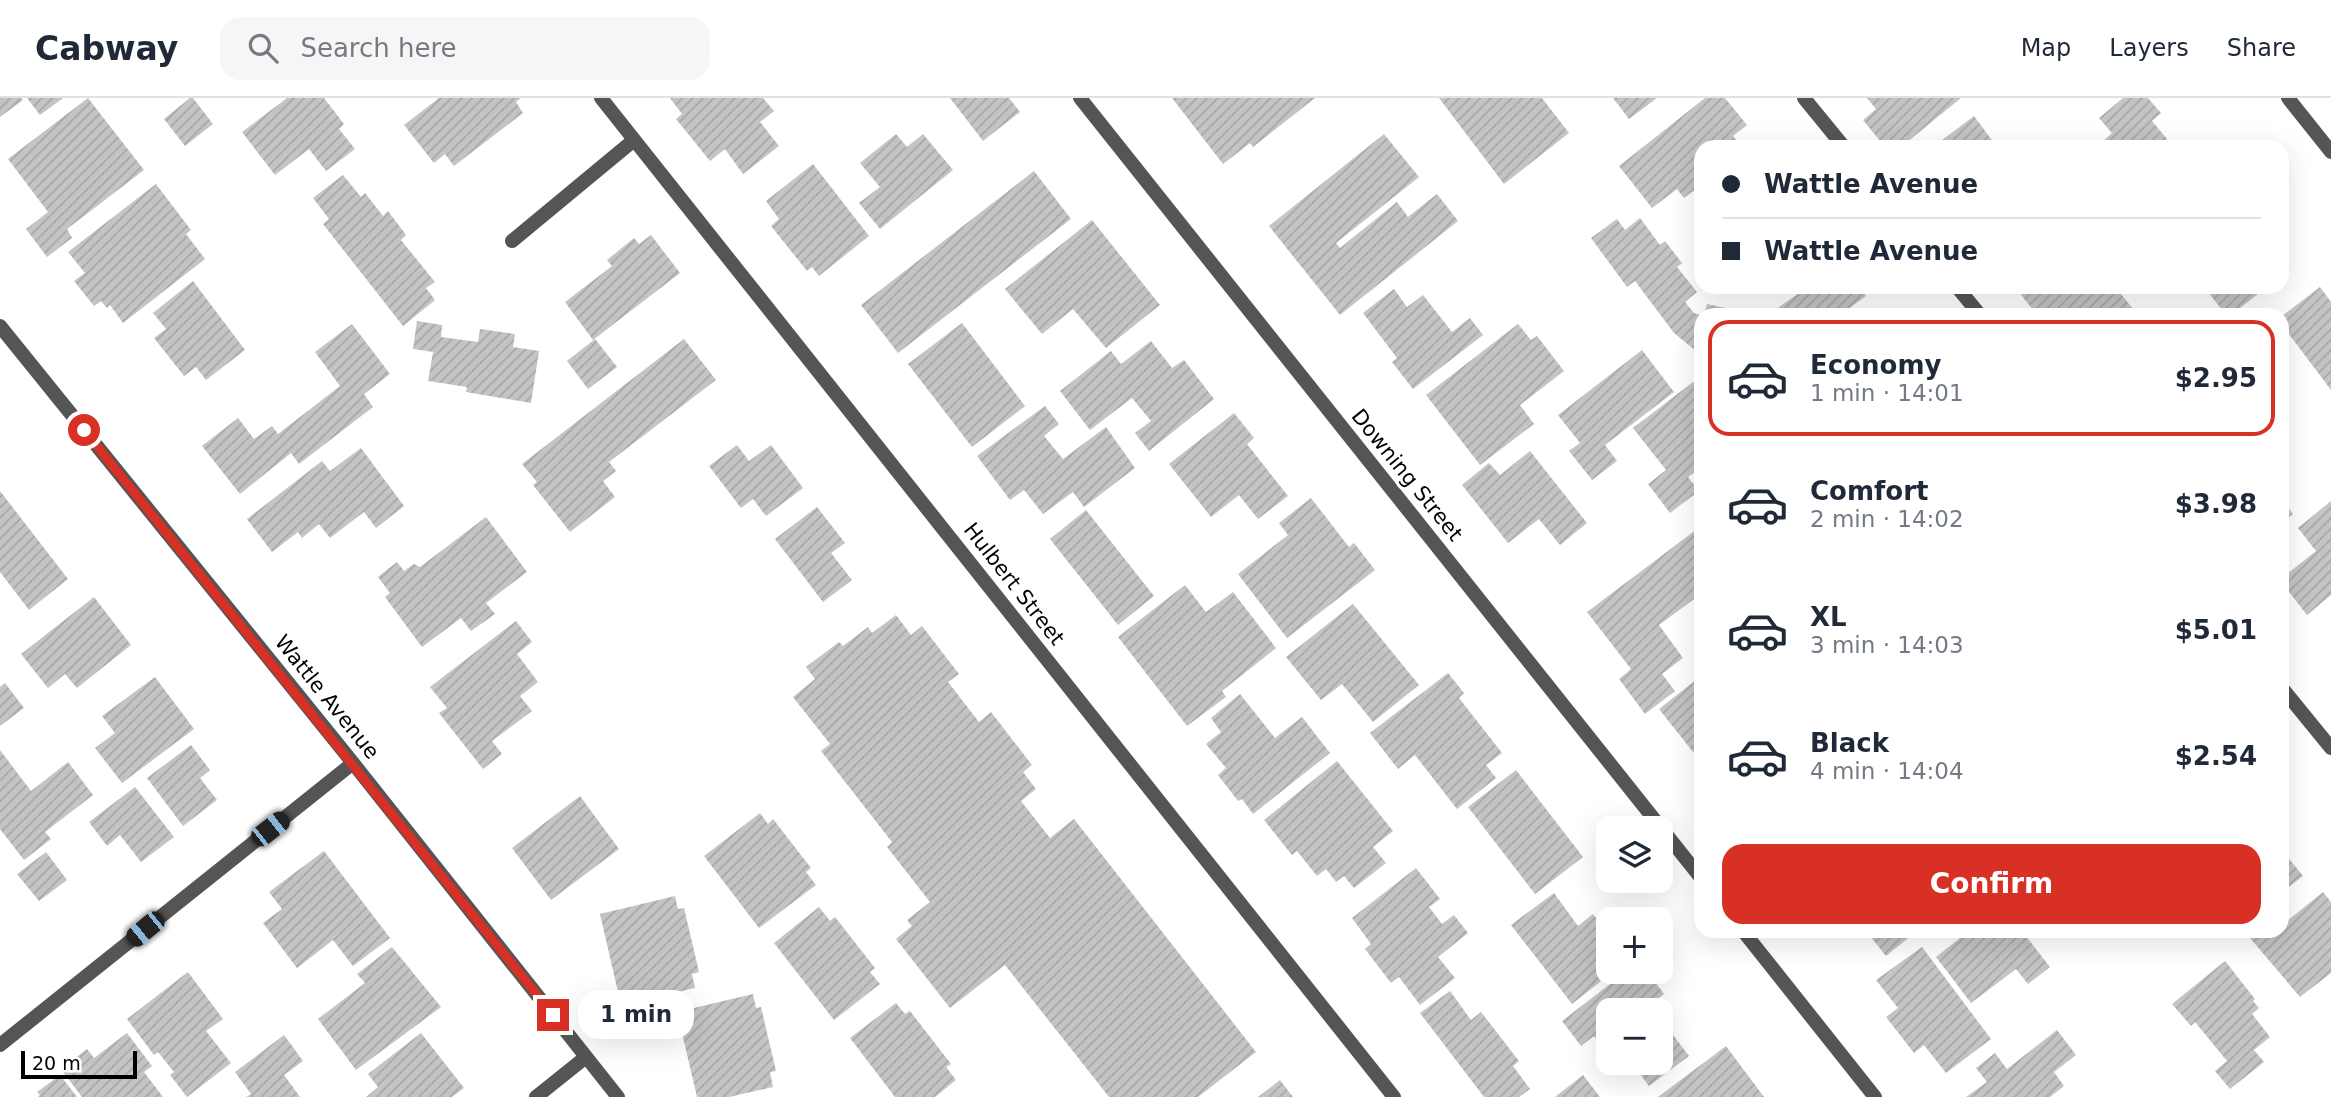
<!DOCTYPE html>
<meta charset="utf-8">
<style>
body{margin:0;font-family:"DejaVu Sans",sans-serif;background:#f6f6f7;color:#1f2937;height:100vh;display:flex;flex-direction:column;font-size:26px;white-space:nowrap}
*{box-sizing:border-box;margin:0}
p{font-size:23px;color:#747a83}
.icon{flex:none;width:38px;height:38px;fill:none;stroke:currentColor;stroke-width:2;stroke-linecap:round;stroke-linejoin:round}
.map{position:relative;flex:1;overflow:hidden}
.details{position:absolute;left:1694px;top:210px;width:595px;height:630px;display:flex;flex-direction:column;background:#fff;border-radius:21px;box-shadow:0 7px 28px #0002}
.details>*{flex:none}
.hud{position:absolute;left:1694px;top:42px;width:595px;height:154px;border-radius:21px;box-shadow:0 7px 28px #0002;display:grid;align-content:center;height:154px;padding:0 28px;background:#fff}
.controls{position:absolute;left:1596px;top:718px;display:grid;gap:14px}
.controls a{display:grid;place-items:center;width:77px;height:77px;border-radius:14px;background:#fff;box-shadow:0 7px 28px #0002;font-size:35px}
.scale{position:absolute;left:21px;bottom:18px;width:116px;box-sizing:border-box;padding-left:7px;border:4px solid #000;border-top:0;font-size:19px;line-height:24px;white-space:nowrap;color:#000;-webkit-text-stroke:5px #fff;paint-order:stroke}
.end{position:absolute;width:32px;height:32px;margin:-16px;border:9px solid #d93025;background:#fff;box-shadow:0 0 0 4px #fff}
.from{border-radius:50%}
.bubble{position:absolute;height:49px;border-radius:21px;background:#fff;box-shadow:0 7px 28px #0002;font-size:23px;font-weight:700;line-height:49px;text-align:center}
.car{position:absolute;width:21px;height:42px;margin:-21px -10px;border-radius:9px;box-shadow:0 0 5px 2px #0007;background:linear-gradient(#222 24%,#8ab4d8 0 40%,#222 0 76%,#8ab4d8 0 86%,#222 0)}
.hud b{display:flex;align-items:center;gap:24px;height:66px;font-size:26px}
.hud b+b{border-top:2px solid #e0e1e3}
.hud i{width:18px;height:18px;background:#1f2937}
ul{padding:12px 0 0;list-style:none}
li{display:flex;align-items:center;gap:21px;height:116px;margin:0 14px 10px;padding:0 14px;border:4px solid transparent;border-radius:21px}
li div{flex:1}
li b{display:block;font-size:26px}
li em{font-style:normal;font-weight:700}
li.current{border-color:#d93025}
li>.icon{width:63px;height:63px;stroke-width:1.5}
.button{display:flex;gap:14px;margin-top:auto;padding:14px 28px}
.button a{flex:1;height:80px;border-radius:21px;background:#d93025;color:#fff;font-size:28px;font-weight:700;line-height:80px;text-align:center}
header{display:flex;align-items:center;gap:42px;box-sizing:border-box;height:98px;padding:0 35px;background:#fff;border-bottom:2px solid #e0e1e3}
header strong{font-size:33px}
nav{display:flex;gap:38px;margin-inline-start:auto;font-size:24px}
.search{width:490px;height:63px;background:#f6f6f7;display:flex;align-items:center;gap:18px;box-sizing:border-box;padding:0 24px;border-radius:21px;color:#747a83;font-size:26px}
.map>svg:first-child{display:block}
.building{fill:url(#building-hatch)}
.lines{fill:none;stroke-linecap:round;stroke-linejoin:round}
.street{stroke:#555;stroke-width:14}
.route{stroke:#d93025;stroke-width:9}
.labels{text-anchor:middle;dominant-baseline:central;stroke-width:6;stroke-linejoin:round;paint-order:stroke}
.street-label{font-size:21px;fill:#000;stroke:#fff}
</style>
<header>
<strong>Cabway</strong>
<div class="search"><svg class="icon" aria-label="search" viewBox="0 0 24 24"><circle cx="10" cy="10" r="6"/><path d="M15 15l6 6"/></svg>Search here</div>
<nav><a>Map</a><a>Layers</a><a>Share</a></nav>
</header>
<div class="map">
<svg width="2331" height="999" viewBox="0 0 2331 999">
<defs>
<pattern id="building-hatch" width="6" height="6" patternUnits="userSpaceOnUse" patternTransform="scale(1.75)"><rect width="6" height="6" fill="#c4c4c4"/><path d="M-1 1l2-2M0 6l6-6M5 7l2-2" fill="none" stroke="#a7a7a7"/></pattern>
</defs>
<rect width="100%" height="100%" fill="#fff"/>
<path class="building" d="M0 0H21L23 2 0 19Z
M27 0H63L40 17Z
M88 0 144 72 67 131 72 140 47 159 26 131 48 114 8 61Z
M190 0H193L213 26 185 48 164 21Z
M287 0H324L344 26 339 31 355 51 326 73 309 51 275 77 242 34Z
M439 0H521L516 4 523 15 454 68 445 56 434 65 404 27Z
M670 0H763L774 13 760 24 779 48 743 76 725 51 710 63 676 21 682 16Z
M950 0H1009L1020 14 983 43Z
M1172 0H1315L1253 49 1250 45 1223 66Z
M1439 0H1542L1569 35 1504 86Z
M1613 0H1657L1629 21Z
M1705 0H1725L1747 27 1733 38 1742 49H1701V87L1684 100 1677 91 1652 110 1619 68Z
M1867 0H1961L1901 49H1885L1863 22 1876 11Z
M2123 0H2148L2161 15 2152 23 2167 41 2158 49H2103L2100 46 2112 35 2099 20Z
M1974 18 1997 49H1933Z
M896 36 907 49 923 36 953 72 880 131 859 105 880 89 860 65Z
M1384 36 1419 79 1336 145 1340 150 1397 104 1408 119 1437 96 1458 123 1340 217 1269 128Z
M813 66 869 138 819 178 812 169 807 173 771 128 779 121 766 103Z
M1034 73 1071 121 898 255 861 207Z
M343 77 361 99 365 95 383 118 388 113 406 137 401 142 435 184 426 190 435 202 403 228 323 126 329 121 313 100Z
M156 86 191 132 186 136 205 161 123 225 110 207 107 210 101 203 94 208 74 183 85 175 68 154Z
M1640 120 1660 147 1665 143 1682 165 1677 169 1697 194 1685 204 1694 215 1701 217V254L1696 253 1674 235 1635 183 1627 189 1591 140 1617 121 1625 132Z
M1092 122 1160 207 1106 250 1073 211 1042 236 1005 191Z
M651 137 680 175 593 242 565 204 612 168 607 162 634 140 639 146Z
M193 183 245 252 206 282 196 269 184 278 154 240 166 231 153 215Z
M1808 189H1860L1866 198 1840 217H1777L1779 209Z
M2015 189H2119L2117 191 2133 211 2125 217H2037Z
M2204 189H2267L2231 217H2226Z
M2320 189 2331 204V292L2282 227V218Z
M1394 191 1407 209 1423 197 1452 234 1470 220 1483 237 1413 291 1392 264 1397 260 1363 215Z
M1707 206 1739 213 1738 217H1704Z
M417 223 442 227 441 239 478 244 480 231 515 236 513 249 539 253 531 305 466 294 467 289 428 283 433 254 413 251Z
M962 225 1025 308 972 349 908 266Z
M352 226 390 276 364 296 373 309 299 366 291 355 240 396 202 348 238 320 254 341 272 328 278 336 340 288 315 254Z
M1518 226 1531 242 1537 238 1564 273 1520 307 1534 326 1480 367 1426 297Z
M595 241 617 269 588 291 567 263Z
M684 241 716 282 609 364 616 373 603 383 615 399 570 434 533 387 537 384 522 366Z
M1151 243 1172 270 1184 262 1214 301 1149 353 1135 335 1151 323 1132 300 1090 332 1060 293 1111 253 1121 266Z
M1642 252 1674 294 1605 347 1617 363 1592 382 1569 353 1580 345 1558 317Z
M1693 284 1701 294V369L1688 379 1699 393 1670 415 1648 386 1666 372 1633 330Z
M1045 308 1059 326 1044 338 1063 361 1106 329 1135 370 1084 409 1073 394 1043 416 1024 392 1010 402 977 358Z
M1234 315 1254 340 1247 346 1288 398 1258 421 1239 397 1211 419 1169 366Z
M737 347 749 363 771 347 803 390 766 418 753 401 741 410 709 368Z
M361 350 404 408 376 430 364 414 330 440 319 426 302 440 298 434 272 454 247 421 322 363 330 373Z
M1530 353 1587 425 1560 447 1539 421 1508 445 1462 387 1489 365 1500 377Z
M0 393 68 481 29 512 0 474Z
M1311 400 1349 449 1354 445 1375 472 1287 540 1238 476 1288 437 1279 425Z
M2282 402 2293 416 2282 425Z
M2331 403V497L2307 517 2282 485V480L2316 453 2298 430Z
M817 409 845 445 831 455 852 482 823 504 775 441Z
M1086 412 1154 498 1118 527 1050 441Z
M486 419 527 474 486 505 495 516 471 533 461 520 422 549 385 499 390 495 378 479 397 464 404 473 414 466 420 469Z
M1701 428V496L1659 527 1683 560 1662 576 1675 593 1645 616 1619 581 1631 571 1587 514Z
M1185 487 1206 514 1233 494 1276 550 1222 593 1226 599 1187 628 1118 539Z
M94 499 131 547 77 590 65 576 48 590 21 556Z
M1353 506 1419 587 1373 624 1342 586 1321 602 1286 559Z
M896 517 911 537 922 528 959 576 948 584 979 624 991 614 1032 667 1023 674 1036 691 1021 703 1050 740 1074 721 1256 954 1198 999H1109L1005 867 950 910 896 841 912 828 907 822 930 804 887 749 892 744 821 653 830 646 793 599 815 581 806 569 839 544 843 548 868 529 872 535Z
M516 523 532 544 517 556 538 584 520 598 532 613 492 643 502 656 483 671 439 615 447 610 430 589Z
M1448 575 1464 595 1459 600 1502 655 1486 667 1496 680 1457 711 1415 657 1398 671 1370 635Z
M1701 578V664L1659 611Z
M155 579 194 631 122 685 95 650 115 635 102 618Z
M5 585 24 610 0 628V589Z
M1240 596 1275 640 1302 619 1330 655 1253 716 1242 701 1238 703 1218 677 1226 670 1206 646 1221 634 1211 620Z
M191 647 210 672 200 680 217 702 183 728 147 680Z
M0 652 31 693 68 664 93 697 45 734 51 741 24 762 0 731Z
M1337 663 1393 733 1373 749 1386 765 1354 790 1344 778 1336 784 1326 771 1317 778 1297 753 1292 757 1264 722Z
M1516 672 1583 759 1535 796 1468 709Z
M135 689 174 739 141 764 120 737 107 748 89 724Z
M580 698 619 751 551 802 512 750Z
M760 715 768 726 773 721 811 770 806 774 816 787 759 830 704 758Z
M2282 752 2303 778 2282 794Z
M324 753 390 840 353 868 333 842 297 870 263 825 282 811 269 794Z
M46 754 67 782 39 803 17 776Z
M1416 770 1440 801 1429 809 1442 826 1454 817 1468 835 1438 859 1455 880 1420 907 1399 879 1391 885 1365 851 1371 846 1352 820Z
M2323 794 2331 804V875L2300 899 2250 840 2259 833H2282V827Z
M1554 795 1578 828 1593 816 1608 835V873H1614L1572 906 1511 827Z
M675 798 678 811 684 810 699 874 692 876 695 890 621 907 600 816Z
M819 809 830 823 835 819 875 870 870 874 880 886 834 922 774 845Z
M1866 833H1917L1886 858Z
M1969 833H2030L2025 837 2050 869 2028 886 2016 871 1971 905 1936 859Z
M392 849 441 909 356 972 318 921 365 885 357 876Z
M1922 849 1991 941 1946 975 1924 947 1914 955 1886 919 1898 910 1876 882Z
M2225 863 2255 901 2253 903 2259 910 2252 916 2270 939 2254 952 2264 964 2230 991 2215 973 2227 963 2195 924 2191 928 2172 906Z
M1627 873H1647L1664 896 1650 907 1654 912H1608V957L1594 938 1581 948 1562 923Z
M188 874 223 921 206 933 231 965 187 999 170 977 174 974 158 954 154 957 127 921Z
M1450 893 1471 922 1481 914 1519 963 1513 968 1530 991 1519 999H1484L1420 915Z
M753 896 756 910 761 909 776 973 770 974 773 989 729 999H697L677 914Z
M896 905 905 916 910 913 951 966 946 969 956 982 935 999H895L850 940Z
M1661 921 1689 958 1649 988 1634 968 1623 976 1614 964H1661Z
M2057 932 2076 957 2054 974 2064 988 2050 999H1966L1987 984 1976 970 1995 955 2007 971Z
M127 935 152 968 144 974 163 999H82L61 971 87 951 94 960Z
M421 935 464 990 452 999H366L378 989 368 976Z
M284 937 303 963 284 977 300 999H246L251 996 235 974Z
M1726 948 1764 999H1658Z
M60 977 77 999H38L40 997 37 994Z
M1583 977 1600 999H1555Z
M1280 982 1293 999H1258Z"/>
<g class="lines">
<path class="street" d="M601 0 1394 999
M1080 0 1701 780
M1804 0 1844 49
M2288 0 2331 54
M512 143 634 42
M1957 189 1980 217
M0 228 353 665 618 999
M2282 590 2331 650
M1743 833 1875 999
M0 947 353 665
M536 999 586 959"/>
</g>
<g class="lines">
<path class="route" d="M84 332 553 917"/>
</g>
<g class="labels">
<g class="street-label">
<text transform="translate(1407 377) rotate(51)">Downing Street</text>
<text transform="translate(1014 486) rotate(52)">Hulbert Street</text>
<text transform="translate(327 599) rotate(51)">Wattle Avenue</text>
</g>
</g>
</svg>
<div class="controls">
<a><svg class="icon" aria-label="layers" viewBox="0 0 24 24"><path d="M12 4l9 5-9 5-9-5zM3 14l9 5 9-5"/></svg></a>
<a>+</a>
<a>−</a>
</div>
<div class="scale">20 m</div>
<i class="end from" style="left:84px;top:332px"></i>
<i class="end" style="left:553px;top:917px"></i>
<div class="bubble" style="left:578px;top:892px;width:116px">1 min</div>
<i class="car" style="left:270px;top:731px;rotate:52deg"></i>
<i class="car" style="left:145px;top:831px;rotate:231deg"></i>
<div class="hud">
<b><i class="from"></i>Wattle Avenue</b>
<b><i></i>Wattle Avenue</b>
</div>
<section class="details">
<ul>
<li class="current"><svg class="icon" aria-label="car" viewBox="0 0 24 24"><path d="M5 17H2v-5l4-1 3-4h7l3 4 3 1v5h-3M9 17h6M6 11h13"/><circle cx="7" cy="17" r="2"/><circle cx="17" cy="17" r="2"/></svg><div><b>Economy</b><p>1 min · 14:01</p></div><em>$2.95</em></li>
<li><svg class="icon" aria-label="car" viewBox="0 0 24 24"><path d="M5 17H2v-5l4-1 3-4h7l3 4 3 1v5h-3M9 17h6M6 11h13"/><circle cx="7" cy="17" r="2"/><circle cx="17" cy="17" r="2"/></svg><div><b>Comfort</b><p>2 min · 14:02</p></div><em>$3.98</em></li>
<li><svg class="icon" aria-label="car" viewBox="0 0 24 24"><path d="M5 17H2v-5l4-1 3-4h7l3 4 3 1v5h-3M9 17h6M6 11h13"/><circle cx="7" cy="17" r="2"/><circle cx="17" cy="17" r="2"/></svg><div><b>XL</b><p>3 min · 14:03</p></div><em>$5.01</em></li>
<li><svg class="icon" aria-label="car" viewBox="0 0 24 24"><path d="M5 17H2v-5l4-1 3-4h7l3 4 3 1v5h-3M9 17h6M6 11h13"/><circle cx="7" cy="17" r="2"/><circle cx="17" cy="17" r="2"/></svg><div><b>Black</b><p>4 min · 14:04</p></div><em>$2.54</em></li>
</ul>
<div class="button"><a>Confirm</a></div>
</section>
</div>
